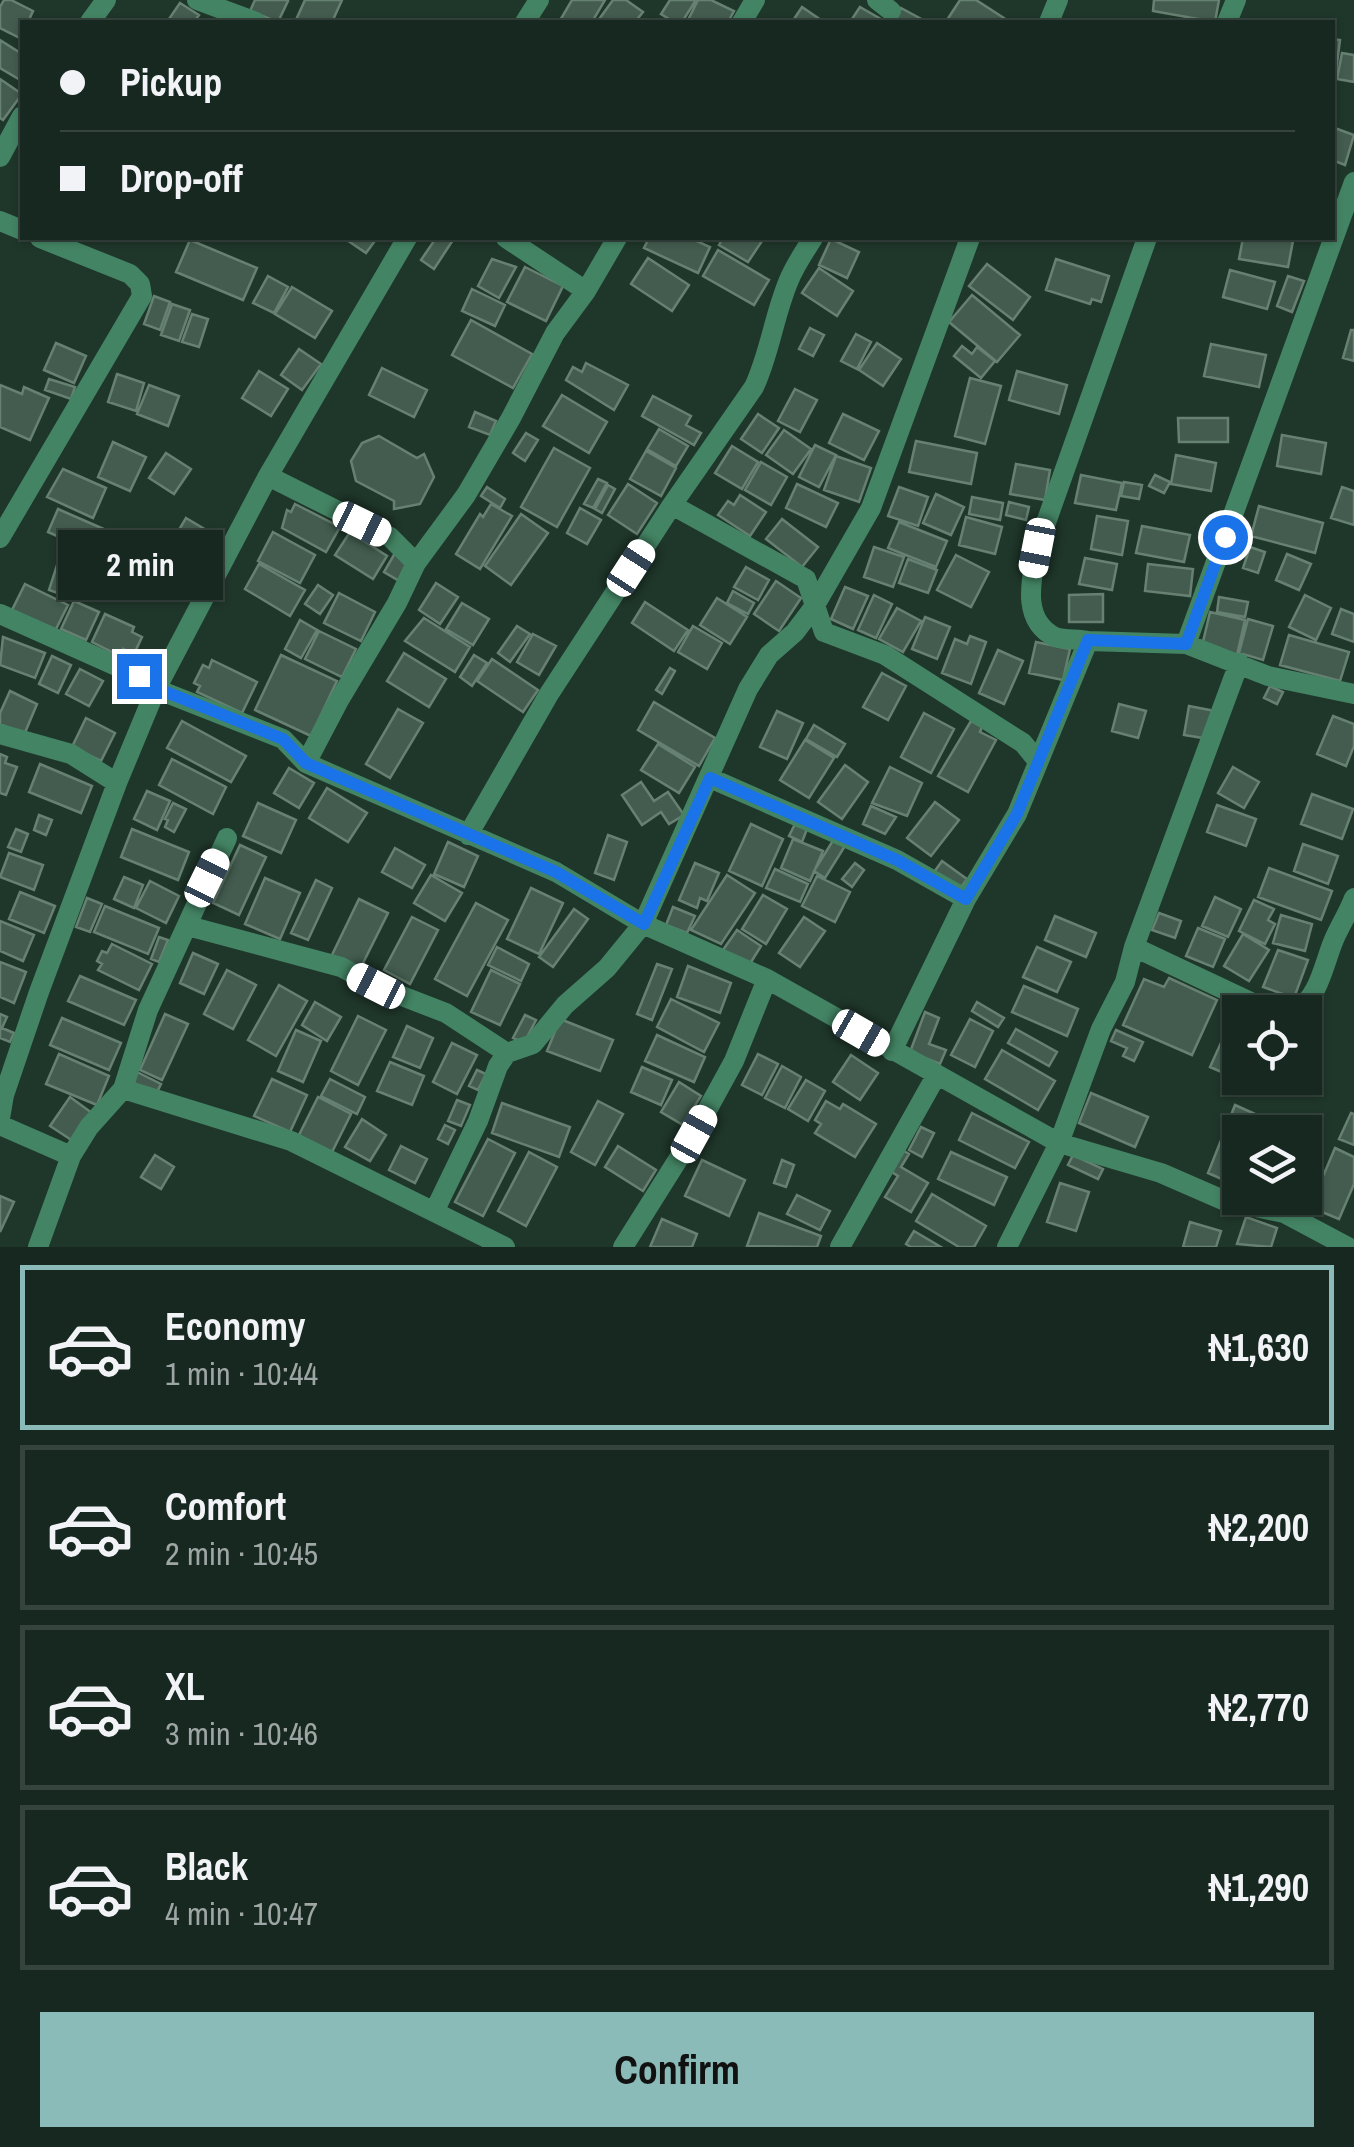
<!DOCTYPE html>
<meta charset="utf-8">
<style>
body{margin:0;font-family:"Archivo Narrow",sans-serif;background:#24342d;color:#f1f3f6;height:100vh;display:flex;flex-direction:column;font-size:38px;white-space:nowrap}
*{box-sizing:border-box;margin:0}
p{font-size:32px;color:#9ea6a5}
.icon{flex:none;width:55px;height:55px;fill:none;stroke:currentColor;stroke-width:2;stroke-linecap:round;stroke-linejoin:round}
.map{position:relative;height:1247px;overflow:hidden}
.details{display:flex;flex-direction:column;background:#172820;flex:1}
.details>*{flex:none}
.top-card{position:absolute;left:20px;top:20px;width:1315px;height:220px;border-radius:0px;box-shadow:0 2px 8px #0004,0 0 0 2px #36443e;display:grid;align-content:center;height:220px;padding:0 40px;background:#172820}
.buttons{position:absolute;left:1222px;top:995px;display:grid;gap:20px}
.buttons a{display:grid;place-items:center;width:100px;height:100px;border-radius:0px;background:#172820;box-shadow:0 2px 8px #0004,0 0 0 2px #36443e;font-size:50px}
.end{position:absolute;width:45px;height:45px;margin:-22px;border:12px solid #1a73e8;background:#fff;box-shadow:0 0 0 5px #fff}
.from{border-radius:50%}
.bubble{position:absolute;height:70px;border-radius:0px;background:#172820;box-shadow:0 2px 8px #0004,0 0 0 2px #36443e;font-size:32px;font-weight:700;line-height:70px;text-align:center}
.car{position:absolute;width:30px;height:60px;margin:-30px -15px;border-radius:12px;box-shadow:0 0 8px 2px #0007;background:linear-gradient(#fff 24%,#345 0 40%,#fff 0 76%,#345 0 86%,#fff 0)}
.top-card b{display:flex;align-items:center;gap:35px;height:95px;font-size:38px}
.top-card b+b{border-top:2px solid #36443e}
.top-card i{width:25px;height:25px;background:#f1f3f6}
ul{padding:18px 0 0;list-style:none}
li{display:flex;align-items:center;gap:30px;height:165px;margin:0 20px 15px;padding:0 20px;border:5px solid #36443e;border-radius:0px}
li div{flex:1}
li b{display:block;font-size:38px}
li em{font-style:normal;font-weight:700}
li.current{border-color:#8bbbb9}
li>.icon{width:90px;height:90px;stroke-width:1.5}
.cta{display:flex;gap:20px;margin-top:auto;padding:20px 40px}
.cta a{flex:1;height:115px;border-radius:0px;background:#8bbbb9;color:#111;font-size:40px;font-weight:700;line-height:115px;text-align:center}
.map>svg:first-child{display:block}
.building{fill:#435c4f;stroke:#668071;stroke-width:2.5}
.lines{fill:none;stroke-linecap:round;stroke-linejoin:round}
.street{stroke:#438464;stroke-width:20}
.route{stroke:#1a73e8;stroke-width:12}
</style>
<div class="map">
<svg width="1354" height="1247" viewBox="0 0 1354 1247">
<rect width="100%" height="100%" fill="#1f362a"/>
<path class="building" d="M4 0H11L33 11 28 22H22L20 38 0 28V7Z
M255 0H286L288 1 278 22 250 11Z
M305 0H342L332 22H295Z
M572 0H605L592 22H559Z
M613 0H626L643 12 635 22H597Z
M670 0H696L682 22H674L661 14Z
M698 0H711L734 11 728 22H687Z
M960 0H976L1004 18 1001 22H952L947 20Z
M1154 0H1219L1215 22 1153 11Z
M180 3 199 15 194 22H175L169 19Z
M802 7 824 22H792Z
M860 7 886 22H850Z
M901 8 927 22H894Z
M1332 39 1340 40 1336 71H1332Z
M0 40 22 54V81L0 68Z
M1342 53 1354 55V82L1337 79Z
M0 79 22 94 3 120 0 118Z
M1332 127 1354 135 1345 165 1332 160Z
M344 238H377L366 253Z
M436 238 453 240 434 269 421 260Z
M649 238H690L710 247 698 273 644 248Z
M723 238H764L748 262 719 245Z
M1243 238 1293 241 1288 267 1239 259Z
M831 239 859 252 847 278 819 265Z
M190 240 257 268 243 300 176 272Z
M718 250 769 280 754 305 703 276Z
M648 258 689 285 672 311 631 284Z
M492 259 516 267 499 298 478 286Z
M1056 259 1109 276 1101 302 1092 299 1090 304 1046 290Z
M987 264 1030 297 1013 320 969 286Z
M525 267 563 286 546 321 507 302Z
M819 268 853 291 837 316 802 293Z
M1230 270 1275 282 1267 309 1223 297Z
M268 276 288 287 274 313 253 303Z
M1288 276 1304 281 1292 312 1277 306Z
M292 287 332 311 315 338 275 314Z
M472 289 505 305 495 326 462 311Z
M972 295 1020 335 997 362 949 322Z
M154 296 170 302 160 330 144 324Z
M172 304 190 310 179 341 161 335Z
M192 314 208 319 199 347 182 342Z
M471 320 532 354 513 388 452 355Z
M810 328 824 335 813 356 799 349Z
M1351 330H1354V361L1343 358Z
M856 334 871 342 857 369 841 361Z
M56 343 86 356 74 383 44 370Z
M877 343 901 359 883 386 859 370Z
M1211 344 1266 355 1259 387 1204 376Z
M962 346 972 354 977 347 995 361 981 378 954 356Z
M299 349 321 364 302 390 281 375Z
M586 363 628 385 614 410 566 380 573 367 582 372Z
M382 368 427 390 414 417 369 395Z
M259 371 288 389 271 416 242 398Z
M1017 371 1067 385 1059 414 1009 400Z
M117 374 144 383 136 411 108 402Z
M970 378 1001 386 985 444 955 436Z
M49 379 75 387 71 399 45 390Z
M0 385 22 394 24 387 49 398 30 440 0 427Z
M149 385 179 396 168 426 137 414Z
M795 389 817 400 800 432 778 421Z
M562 395 607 422 589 453 543 426Z
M653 396 691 416 686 425 701 433 694 445 642 416Z
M475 412 496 421 490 435 469 427Z
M758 414 779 428 762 453 741 439Z
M843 414 879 431 864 460 829 443Z
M1178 418H1228V442H1179Z
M659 429 688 446 676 466 647 449Z
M784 430 811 449 793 474 766 455Z
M526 433 538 440 525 461 513 453Z
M1282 435 1326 443 1321 474 1277 466Z
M379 436 417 458 424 454 434 477 420 504 394 509V501L356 481 351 461 362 443Z
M916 441 977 453 971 484 909 472Z
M113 442 146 457 130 491 98 477Z
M815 445 836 455 819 487 799 477Z
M732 446 758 462 742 489 715 473Z
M554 448 590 468 557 527 521 507Z
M646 451 676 468 661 496 630 479Z
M166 453 191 469 174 494 149 478Z
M1176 455 1216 463 1211 491 1171 484Z
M836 456 871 468 859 502 824 490Z
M761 462 787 477 771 505 745 490Z
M1016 464 1050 470 1045 500 1010 494Z
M63 469 106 488 93 518 47 497Z
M1081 475 1122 483 1116 510 1075 503Z
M1155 475 1170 482 1164 493 1149 486Z
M598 479 607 483 593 508 584 504Z
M1124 482 1142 485 1139 499 1121 496Z
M628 484 657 503 637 534 608 515Z
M797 484 838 503 826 527 786 508Z
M608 485 615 489 602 513 595 509Z
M487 487 505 499 500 508 481 496Z
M899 487 928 497 918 526 888 516Z
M1342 487 1354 491V525L1331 518Z
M936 494 964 507 951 535 923 523Z
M740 495 766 512 750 536 718 515 728 501 734 505Z
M972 497 1003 503 1000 520 969 514Z
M1009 502 1029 507 1026 520 1006 515Z
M295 504 340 527 326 552 282 528 287 510 291 512Z
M491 504 512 516 480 569 456 554 480 514 483 517Z
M1259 506 1323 523 1315 553 1251 536Z
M580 508 601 520 587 544 567 533Z
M58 509 106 530 96 553 48 532Z
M521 514 548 533 511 585 485 566Z
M1097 516 1128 521 1122 555 1091 549Z
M966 517 1002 527 995 554 959 545Z
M186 518 218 537 202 563 170 545Z
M782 519 818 547 802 567 766 539Z
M899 522 947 541 936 567 888 548Z
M1142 526 1190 535 1184 562 1136 553Z
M273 532 315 555 300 583 258 561Z
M350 532 387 556 373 579 335 555Z
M874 547 904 557 893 587 864 577Z
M1250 547 1265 552 1258 573 1243 568Z
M395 553 413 564 401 582 384 572Z
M1287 554 1311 564 1299 590 1276 580Z
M956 555 989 572 971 607 937 590Z
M1085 558 1117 564 1112 590 1079 584Z
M908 559 937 570 928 593 899 583Z
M58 562 82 570 72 598 49 590Z
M259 564 305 590 290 616 245 589Z
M1148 564 1193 569 1190 596 1145 591Z
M746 567 769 580 758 600 734 587Z
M776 581 801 598 779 631 754 614Z
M436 583 458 597 440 624 419 610Z
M25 584 68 605 55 631 12 610Z
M318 585 333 595 320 614 305 604Z
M845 587 868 596 853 629 831 619Z
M733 591 754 603 748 614 727 603Z
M339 593 375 612 361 641 324 623Z
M1103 594V622H1069V595Z
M874 595 892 604 876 638 858 630Z
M1305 595 1331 608 1316 640 1289 627Z
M1219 597 1248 602 1245 617 1217 612Z
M717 598 747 617 730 644 700 625Z
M74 601 99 612 86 640 61 629Z
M645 602 688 630 674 651 632 623Z
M462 603 489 619 473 645 446 629Z
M897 608 921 621 903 652 879 639Z
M1341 609 1354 614V642L1332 634Z
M1210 612 1245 620 1237 655 1202 646Z
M105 614 134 627 132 632 142 637 134 654 123 649 120 656 92 642Z
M925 617 950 627 937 659 912 649Z
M424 618 470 647 455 672 405 641Z
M1248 619 1273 626 1263 660 1239 653Z
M300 620 317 630 301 658 285 649Z
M517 626 530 634 510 662 498 653Z
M693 626 722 643 707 669 678 652Z
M319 631 356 649 342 677 305 659Z
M533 634 556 646 539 675 517 662Z
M1289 635 1349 652 1340 681 1280 665Z
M970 636 986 642 971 684 942 673 955 639 967 644Z
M3 637 45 653 35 678 0 665Z
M1036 642 1070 649 1063 680 1029 673Z
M998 650 1023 661 1004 704 979 693Z
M404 653 446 679 429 707 387 681Z
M134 654 153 664 148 672 130 663Z
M281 655 337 681 311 736 255 710Z
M474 655 487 663 472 686 460 677Z
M52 656 71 665 58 693 39 684Z
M492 659 538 690 523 712 477 681Z
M212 660 257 682 242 713 197 692 200 686 194 683 203 665 209 668Z
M670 668 675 671 662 694 656 690Z
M80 669 103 681 89 706 66 694Z
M882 673 906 686 888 720 863 707Z
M1270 686 1283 692 1277 704 1264 698Z
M10 691 37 704 24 735 0 724V713Z
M654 702 715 738 699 766 638 730Z
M1119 704 1146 711 1138 738 1112 731Z
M1189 706 1215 711 1209 739 1184 735Z
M398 709 423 723 390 778 366 764Z
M777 711 803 723 787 759 760 747Z
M924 713 954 729 931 773 901 757Z
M1333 716 1354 724V746L1346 766 1317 754Z
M86 718 115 733 101 761 72 747Z
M182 721 246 756 231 782 167 748Z
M971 721 982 727 980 732 996 740 968 792 938 776Z
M814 725 845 744 837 757 806 739Z
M805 740 834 758 809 798 780 780Z
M658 744 695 767 679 793 641 770Z
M0 754 7 757 5 763 17 767 6 795 0 793Z
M172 759 226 787 213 814 159 785Z
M40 764 92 786 81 813 29 792Z
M845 765 868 782 842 819 818 802Z
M890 767 922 783 907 816 872 803Z
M1233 767 1259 782 1244 808 1218 793Z
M289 768 314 783 299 808 274 793Z
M641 782 654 801 668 792 684 815 669 824 661 812 642 825 622 795Z
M327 788 367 813 348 842 309 818Z
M147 791 170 801 157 830 134 819Z
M1312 794 1353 809 1342 839 1301 824Z
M935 802 959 820 931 856 907 838Z
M173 803 186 809 174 832 165 827 168 820 165 819Z
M258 803 296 820 281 853 243 836Z
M1217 805 1256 819 1246 846 1207 832Z
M871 806 896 817 885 834 863 824Z
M39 815 52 820 46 835 34 830Z
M751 824 783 839 762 886 729 871Z
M795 824 807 829 802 842 789 836Z
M16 829 28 834 21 852 8 847Z
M132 829 189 852 178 880 121 857Z
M608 835 627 842 614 880 595 873Z
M793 839 823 851 810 881 781 868Z
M834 839 845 846 825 878 814 871Z
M448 842 478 856 464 887 434 874Z
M1303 844 1338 856 1328 884 1294 871Z
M240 845 266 857 239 915 213 903Z
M395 848 425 865 412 888 382 872Z
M9 853 43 865 34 890 0 877Z
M942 861 967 879 958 892 932 875Z
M695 863 719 873 707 901 700 898 697 908 679 900Z
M855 863 864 870 852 887 842 879Z
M1269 868 1332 891 1321 920 1258 897Z
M775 869 808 884 800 902 766 888Z
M431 875 462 893 445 921 414 903Z
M727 875 755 893 721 944 691 930Z
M817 876 850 892 835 922 802 906Z
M124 877 143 885 134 908 114 899Z
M265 878 300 893 280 939 245 924Z
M316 880 332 888 308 940 291 933Z
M150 881 179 896 166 923 136 908Z
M531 888 563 903 539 954 507 939Z
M20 892 55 906 44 933 9 919Z
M763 895 787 909 766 944 742 929Z
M1215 897 1241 909 1228 937 1202 926Z
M87 898 102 904 90 932 76 927Z
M359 899 388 913 360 969 332 955Z
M1254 900 1274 909 1268 920 1275 924 1265 944 1239 931Z
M476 903 508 920 467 996 435 979Z
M105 906 159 928 148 954 94 932Z
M673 907 695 916 687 933 666 925Z
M574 909 588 919 553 967 539 957Z
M1159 913 1181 921 1175 938 1152 930Z
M1281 915 1312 924 1305 951 1273 943Z
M1055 916 1096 933 1086 957 1045 940Z
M412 917 438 930 410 984 384 970Z
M804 917 825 931 800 967 779 953Z
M0 921 34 935 23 961 0 951Z
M1198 928 1225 939 1213 967 1186 956Z
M737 930 761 946 748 967 723 950Z
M1243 934 1269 950 1249 981 1224 966Z
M159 937 168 940 159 962 151 959Z
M112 944 152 964 139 990 98 970 102 964 97 961 102 951 107 953Z
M497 947 529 964 521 981 488 965Z
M1037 947 1071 962 1057 992 1023 977Z
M1278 950 1308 960 1294 998 1263 987Z
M193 953 218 964 204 994 180 983Z
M0 962 26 972 14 1003 0 997Z
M657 964 672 969 652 1020 637 1014Z
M688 966 731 983 720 1013 677 997Z
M227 970 256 985 233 1029 204 1014Z
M491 970 520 984 500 1025 471 1012Z
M80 976 136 1000 124 1025 68 1001Z
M1169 978 1217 1000 1192 1055 1123 1025 1144 979 1164 987Z
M279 985 307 1001 276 1056 248 1040Z
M1024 986 1078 1009 1067 1036 1012 1012Z
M671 999 719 1023 704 1052 657 1027Z
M315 1002 341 1017 327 1041 302 1025Z
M977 1002 1004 1018 998 1027 972 1011Z
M925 1012 939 1018 929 1044 946 1050 940 1064 910 1052Z
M0 1014 7 1017 2 1028 14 1033 10 1042 0 1038Z
M165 1014 188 1024 162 1080 140 1070Z
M1234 1014 1240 1017V1080L1210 1067Z
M525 1015 536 1020 524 1043 513 1038Z
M358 1016 386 1030 358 1085 331 1071Z
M62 1018 121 1043 109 1070 50 1045Z
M560 1019 613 1040 600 1071 547 1051Z
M970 1019 993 1031 975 1067 951 1055Z
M407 1026 433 1038 420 1068 393 1057Z
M1016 1029 1057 1052 1049 1066 1008 1043Z
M296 1030 321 1041 303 1082 278 1071Z
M1116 1030 1143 1042 1134 1061 1123 1056 1127 1048 1111 1041Z
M657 1035 705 1057 694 1082 645 1061Z
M452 1043 477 1055 457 1094 433 1082Z
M1002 1050 1055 1081 1038 1110 985 1079Z
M59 1054 109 1076 97 1105 46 1084Z
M758 1054 778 1064 762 1095 742 1085Z
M851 1055 878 1073 860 1100 833 1082Z
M390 1062 424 1076 412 1105 377 1091Z
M782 1066 801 1077 785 1108 765 1098Z
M642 1067 672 1080 661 1105 631 1092Z
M477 1070 486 1074 478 1090 469 1086Z
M137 1072 161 1084 155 1096 131 1083Z
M1254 1078H1290L1284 1091Z
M272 1079 307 1095 290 1132 254 1116Z
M330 1079 365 1097 357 1114 321 1096Z
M806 1080 825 1091 808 1121 788 1109Z
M679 1082 701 1096 683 1125 661 1112Z
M1091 1093 1148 1117 1135 1147 1079 1123Z
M70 1097 92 1113 73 1141 50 1126Z
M318 1097 351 1114 331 1154 298 1137Z
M457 1100 470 1105 461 1126 448 1121Z
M598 1101 623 1114 595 1165 571 1152Z
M826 1101 840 1109 843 1104 876 1124 855 1157 815 1133 821 1124 815 1120Z
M502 1103 570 1127 559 1157 492 1133Z
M1235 1105 1275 1123 1271 1132H1240V1187L1208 1173Z
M972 1113 1029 1142 1015 1168 959 1140Z
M1351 1113 1354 1114V1145L1339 1139Z
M362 1119 386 1135 370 1161 345 1147Z
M445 1125 455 1130 448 1144 438 1139Z
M921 1127 934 1133 922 1157 909 1150Z
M488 1139 515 1153 483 1216 455 1202Z
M401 1146 427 1159 415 1183 389 1170Z
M618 1146 656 1170 643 1191 605 1167Z
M1335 1148 1354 1157V1184L1339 1219 1310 1207Z
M902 1150 909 1154 901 1167 928 1183 911 1212 885 1197 898 1176 890 1171Z
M529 1152 557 1167 526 1226 498 1211Z
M951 1152 1007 1177 994 1205 938 1179Z
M155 1155 174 1167 161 1189 141 1177Z
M1073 1155 1103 1169 1098 1179 1068 1165Z
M702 1160 745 1180 729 1216 685 1196Z
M782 1160 794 1165 786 1187 774 1183Z
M1060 1183 1089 1192 1076 1231 1047 1222Z
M932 1194 986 1226 974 1247H959L916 1221Z
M797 1195 830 1211 820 1230 787 1214Z
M0 1196 14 1202 0 1232Z
M1270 1198H1303L1297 1213 1269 1202Z
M759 1213 821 1236 817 1247 747 1246Z
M1246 1217 1277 1228 1271 1247 1237 1244Z
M662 1219 697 1234 692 1247H650Z
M1190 1222 1221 1231 1216 1247H1183Z
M914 1231 941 1247H911L906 1244Z"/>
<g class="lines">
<path class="street" d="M197 0 256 22
M877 0 891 11
M90 22 106 0
M525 22 539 0
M742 22 755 0
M1049 22 1058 0
M1227 22 1236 0
M0 157 22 116
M0 221 22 230
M506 238 586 291
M268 476 390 537 416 563
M672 505 806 579 824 632 885 655 1023 743 1036 759
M0 538 142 296 140 284 130 274 40 238
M0 614 139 676 156 689 283 739 306 763 556 872 643 924 767 979 1059 1143 1161 1173 1223 1200 1284 1213 1348 1247
M1088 641C1078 639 1063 640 1055 637 1020 620 1032 577 1037 548L1147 238
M1186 644 1354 182
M0 734 71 754 117 783
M306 763 338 702 397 603 416 563 466 495 511 418 555 333 586 291 617 238
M710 778 897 860 966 899
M468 835 549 694 672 505 754 387C770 353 774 315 789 280 795 265 805 251 813 238
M188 926 341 967 376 986 446 1013 507 1053
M1134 947 1239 663
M1295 1012C1319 997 1323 967 1333 942 1339 927 1348 914 1354 898
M892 1051 966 899 1017 814 1088 641 1186 644 1268 676 1354 694
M123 1089 291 1141 505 1247
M0 1118 4 1095 39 992 117 783 156 689 268 476 407 238
M0 1125 71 1156 38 1247
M71 1156 89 1127 123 1089 148 1010 227 838
M434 1212 478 1121 498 1066 507 1053 533 1044 565 1005 607 968 643 924 748 689 769 655 795 632 814 607 871 508 970 238
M623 1247 694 1134 734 1061 767 979
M840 1247 936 1076
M1007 1247 1059 1143 1101 1029 1125 982 1134 947 1272 1012"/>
</g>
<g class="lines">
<path class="route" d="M139 676 156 688 283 739 306 763 556 872 644 924 710 778 897 860 966 899 1017 814 1088 640 1186 644 1225 537"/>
</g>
</svg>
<div class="buttons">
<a><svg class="icon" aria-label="locate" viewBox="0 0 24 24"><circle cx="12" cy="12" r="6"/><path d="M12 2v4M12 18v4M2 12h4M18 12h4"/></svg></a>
<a><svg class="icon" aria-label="layers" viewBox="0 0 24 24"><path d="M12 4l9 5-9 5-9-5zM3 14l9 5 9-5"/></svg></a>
</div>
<i class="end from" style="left:1225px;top:537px"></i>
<i class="end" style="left:139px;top:676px"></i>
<div class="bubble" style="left:58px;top:530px;width:165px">2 min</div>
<i class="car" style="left:362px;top:524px;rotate:116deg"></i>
<i class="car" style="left:1037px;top:548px;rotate:191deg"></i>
<i class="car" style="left:631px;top:568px;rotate:33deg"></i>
<i class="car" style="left:207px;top:878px;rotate:26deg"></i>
<i class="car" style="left:376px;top:986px;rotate:297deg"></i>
<i class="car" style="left:861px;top:1033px;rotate:120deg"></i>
<i class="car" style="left:694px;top:1134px;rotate:29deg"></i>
<div class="top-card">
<b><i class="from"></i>Pickup</b>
<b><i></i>Drop-off</b>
</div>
</div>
<section class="details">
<ul>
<li class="current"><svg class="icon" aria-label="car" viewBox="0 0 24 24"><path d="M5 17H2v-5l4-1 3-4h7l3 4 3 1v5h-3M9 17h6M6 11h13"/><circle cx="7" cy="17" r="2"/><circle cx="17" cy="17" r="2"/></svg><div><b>Economy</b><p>1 min · 10:44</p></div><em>₦1,630</em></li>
<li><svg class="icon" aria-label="car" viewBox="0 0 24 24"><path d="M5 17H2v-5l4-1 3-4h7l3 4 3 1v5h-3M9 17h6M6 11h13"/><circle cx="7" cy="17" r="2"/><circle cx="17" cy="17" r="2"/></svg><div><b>Comfort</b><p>2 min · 10:45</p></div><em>₦2,200</em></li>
<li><svg class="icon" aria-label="car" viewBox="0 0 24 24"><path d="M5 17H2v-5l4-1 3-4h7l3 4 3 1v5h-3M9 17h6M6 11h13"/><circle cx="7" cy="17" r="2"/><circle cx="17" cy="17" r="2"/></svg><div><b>XL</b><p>3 min · 10:46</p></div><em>₦2,770</em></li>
<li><svg class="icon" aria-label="car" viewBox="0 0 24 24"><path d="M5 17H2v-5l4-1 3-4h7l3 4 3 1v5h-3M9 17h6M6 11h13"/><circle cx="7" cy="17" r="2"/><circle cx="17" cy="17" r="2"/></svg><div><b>Black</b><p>4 min · 10:47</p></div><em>₦1,290</em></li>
</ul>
<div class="cta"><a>Confirm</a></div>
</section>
